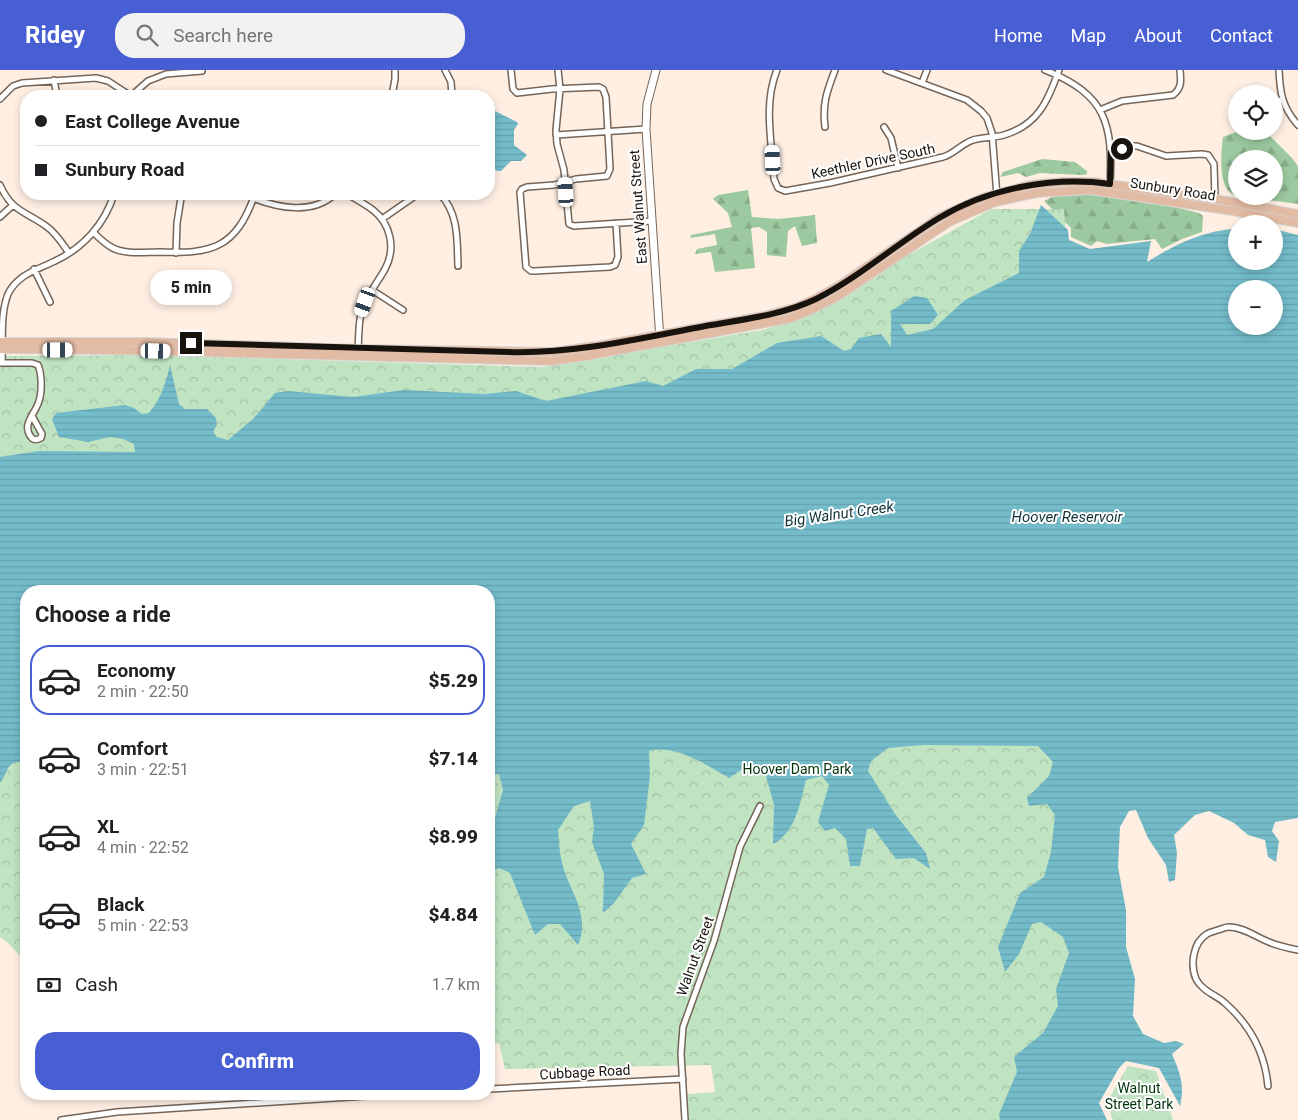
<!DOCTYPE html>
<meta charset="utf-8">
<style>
body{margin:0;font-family:Roboto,sans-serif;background:#f2f2f2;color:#202124;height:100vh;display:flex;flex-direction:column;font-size:19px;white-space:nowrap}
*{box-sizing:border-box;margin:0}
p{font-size:16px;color:#757577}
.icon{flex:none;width:28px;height:28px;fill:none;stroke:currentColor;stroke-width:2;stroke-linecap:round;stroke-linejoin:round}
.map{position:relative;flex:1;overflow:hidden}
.sheet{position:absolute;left:20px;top:515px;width:475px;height:515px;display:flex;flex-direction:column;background:#fff;border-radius:20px;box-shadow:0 2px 8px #0003}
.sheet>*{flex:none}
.hud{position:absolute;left:20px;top:20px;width:475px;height:110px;border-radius:20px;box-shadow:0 2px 8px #0003;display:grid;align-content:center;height:110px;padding:0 15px;background:#fff}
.buttons{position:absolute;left:1228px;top:15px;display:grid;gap:10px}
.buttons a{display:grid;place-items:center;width:55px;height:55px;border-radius:50%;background:#fff;box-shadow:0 2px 8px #0003;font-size:25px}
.end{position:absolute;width:22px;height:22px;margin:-11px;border:6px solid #19130e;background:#fff;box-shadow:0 0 0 2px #fff}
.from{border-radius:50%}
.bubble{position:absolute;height:35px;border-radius:18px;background:#fff;box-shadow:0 2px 8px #0003;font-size:16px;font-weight:800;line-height:35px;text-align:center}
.car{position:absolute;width:15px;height:30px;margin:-15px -8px;border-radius:6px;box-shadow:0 0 4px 1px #0007;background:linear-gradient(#fff 24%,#345 0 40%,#fff 0 76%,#345 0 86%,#fff 0)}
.hud b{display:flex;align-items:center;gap:18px;height:48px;font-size:19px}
.hud b+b{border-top:1px solid #e0e0e0}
.hud i{width:12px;height:12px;background:#202124}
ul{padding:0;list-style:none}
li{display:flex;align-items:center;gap:15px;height:70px;margin:0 10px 8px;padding:0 5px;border:2px solid transparent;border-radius:20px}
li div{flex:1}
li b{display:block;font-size:19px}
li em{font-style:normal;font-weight:800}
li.current{border-color:#475fd3}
li>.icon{width:45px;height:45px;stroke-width:1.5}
h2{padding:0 15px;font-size:22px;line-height:60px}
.pay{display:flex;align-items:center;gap:12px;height:55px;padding:0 15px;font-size:19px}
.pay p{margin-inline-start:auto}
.primary-button{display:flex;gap:10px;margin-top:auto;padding:10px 15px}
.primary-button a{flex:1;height:58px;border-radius:20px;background:#475fd3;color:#fff;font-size:20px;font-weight:800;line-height:58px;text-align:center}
header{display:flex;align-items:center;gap:30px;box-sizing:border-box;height:70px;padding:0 25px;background:#475fd3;color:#fff}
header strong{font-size:24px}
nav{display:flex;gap:28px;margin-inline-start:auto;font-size:18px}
.search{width:350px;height:45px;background:#f2f2f2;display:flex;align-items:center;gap:12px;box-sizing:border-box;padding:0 18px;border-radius:20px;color:#757577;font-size:19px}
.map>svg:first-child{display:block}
.forest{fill:url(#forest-firs)}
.park{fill:url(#park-crowns)}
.water{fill:url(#water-rules);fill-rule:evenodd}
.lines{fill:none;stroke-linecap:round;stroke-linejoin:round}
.minor-casing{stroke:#756558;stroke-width:8}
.secondary-casing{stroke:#756558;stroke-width:9}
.primary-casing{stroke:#d6d5d4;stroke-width:10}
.minor{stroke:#fff;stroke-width:5}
.secondary{stroke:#fff;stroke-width:7}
.primary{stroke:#e2bba4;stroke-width:8}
.route{stroke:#19130e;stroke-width:6}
.labels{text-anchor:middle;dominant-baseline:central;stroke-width:4;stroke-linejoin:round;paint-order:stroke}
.street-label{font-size:14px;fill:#19130e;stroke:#fff}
.park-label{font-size:14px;fill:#00330c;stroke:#fff}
.water-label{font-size:15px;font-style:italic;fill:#12353c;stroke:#fff}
</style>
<header>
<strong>Ridey</strong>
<div class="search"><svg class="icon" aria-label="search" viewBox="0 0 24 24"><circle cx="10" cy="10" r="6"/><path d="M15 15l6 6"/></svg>Search here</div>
<nav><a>Home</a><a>Map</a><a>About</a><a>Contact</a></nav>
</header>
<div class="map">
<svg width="1298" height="1050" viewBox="0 0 1298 1050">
<defs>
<pattern id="forest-firs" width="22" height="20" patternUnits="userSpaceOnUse" patternTransform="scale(1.25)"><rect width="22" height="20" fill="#9cc99f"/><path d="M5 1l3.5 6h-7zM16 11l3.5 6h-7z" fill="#86ac88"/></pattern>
<pattern id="park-crowns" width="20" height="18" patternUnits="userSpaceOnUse" patternTransform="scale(1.25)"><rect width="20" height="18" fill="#c0e3c2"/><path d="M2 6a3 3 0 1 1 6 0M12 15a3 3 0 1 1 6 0" fill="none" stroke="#a4c2a6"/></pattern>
<pattern id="water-rules" width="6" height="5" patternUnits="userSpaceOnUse" patternTransform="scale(1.25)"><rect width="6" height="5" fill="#74bcca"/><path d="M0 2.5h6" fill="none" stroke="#64a1ac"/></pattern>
</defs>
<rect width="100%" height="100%" fill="#ffefe3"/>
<path class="forest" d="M1251 61 1270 66 1292 88 1298 96V134L1238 126H1274V89H1236V126C1217 120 1221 83 1223 67L1236 62Z
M1042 89 1075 92 1087 101V104L1083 105 1040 103 1026 107 1018 103 1000 107 1003 102Z
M748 120 752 147 779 149 815 145 817 173 802 176 795 156 788 161 786 187 767 185V162L759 157 751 158 755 198 715 202 711 182 695 184 697 179 717 175 715 164 690 168 691 165 732 157 728 143 713 129 718 125Z
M1061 123C1108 125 1153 131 1199 143L1203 146 1202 162 1182 169 1162 179 1155 169 1107 174 1097 171 1091 176 1071 167V158L1044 131Z"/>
<path class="park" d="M991 139H1064L1108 730 1069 1050H689L687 1024 715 1022 711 995 505 999 499 973 489 974V521H26V892L8 873 0 867V286L151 285 542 297 762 260 811 245 892 194Z
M1128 996 1156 1001 1173 1050H1112L1108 1030Z"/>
<path class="water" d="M493 40 517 52 518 54 514 60V75L527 85 521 91H511L501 101H497L493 98 492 93 490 41Z
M1041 135 1068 160 1069 170 1090 179 1151 171 1147 192C1174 175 1204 160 1236 159V191H1274V159L1298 165V748L1275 752 1272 761 1279 771 1276 792 1268 787 1265 770 1248 765 1234 753 1209 741 1195 745 1174 765 1177 783 1175 810 1169 812 1166 795 1148 768 1136 740 1129 741 1120 757 1118 797 1126 840V877L1135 909 1133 946 1143 964 1164 973 1176 971 1184 974 1172 984C1180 1003 1185 1015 1180 1036L1159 998 1126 991 1119 998 1099 1033 1107 1050H1000L999 1044 1017 1002 1014 987 1043 963 1058 936 1056 919 1069 883 1063 867 1041 852 1032 854 1019 884 1005 902 998 877 1020 823 1044 807 1051 782 1055 745 1047 734 1029 736 1027 728 1049 706 1053 692 1038 676 923 675 888 678 871 691 868 701 895 744 926 783 930 799 914 788 896 789 873 758 867 759 860 796H850L846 769 835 758 825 761 818 752 829 715 822 706 806 710C800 733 796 762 773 774L774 735 766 706 749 695 729 708C707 695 675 674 649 681L650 706 644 755 631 774 646 804 632 808 614 833 603 843 604 804 592 772 594 757 590 731 574 736 558 760C559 773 560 788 564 800 573 827 590 846 578 875L560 854H548L535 865 510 803 499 798 489 803V769L503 720 499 704 489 705V521H26V691C4 692 10 700 0 713V387L39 381 135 382 134 374 123 369 110 367 88 372 59 367 52 349 56 343 125 335 134 338 142 344 149 343C161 329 166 312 170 295L179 334 185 339H207L216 348 217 355 213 362 217 367 228 370 254 348 275 323 288 321 353 327 404 320 485 324 516 321 546 331 646 311 663 316 696 299H732L777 273 821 266 844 281 851 279 859 268 881 264 891 277V241L914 226 927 228 938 245 930 254H900L907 265 933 259 965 230 1019 203V181L1030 164ZM1236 219H1274V256H1236Z"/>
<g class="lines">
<defs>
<path id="minor" d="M445 0 451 12 452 26
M511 0 513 19 517 23 552 19 599 17 603 19 606 27 610 99 607 106 576 109 554 115 527 117 522 119 520 122 526 197 531 201H534L610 197 615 195 618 187 616 153
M558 0 560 19 556 60 557 74 564 100 569 154 574 156 652 151
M777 0C763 34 772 73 774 109L778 118 785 121 830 113 943 87C954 84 961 74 973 70 983 67 993 68 1004 65 1038 55 1048 31 1059 0
M886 0 967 30 981 41 987 48 992 63 997 126
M1045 0C1107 25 1113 54 1110 116
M1279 0C1280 23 1282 37 1298 55
M54 10 57 26
M922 13 927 0
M131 26 148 11 166 4 202 1
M392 26 395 9V0
M0 29 13 16 22 13 96 8 108 11 131 26
M1274 32 1282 30
M1100 40 1122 31 1173 25C1182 18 1181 11 1180 0
M825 57C822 34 827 21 835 0
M884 57 891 68 898 98
M556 65 646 59
M1111 82 1131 76H1137L1166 86 1202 84 1208 85 1214 94 1215 129
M0 115C12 142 25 141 46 156 56 163 62 173 69 183
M347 124C356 129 365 134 373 140 391 154 396 179 385 199 379 210 371 220 365 232 358 247 359 264 358 281
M440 124C459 144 457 170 458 196
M253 128C278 138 313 145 335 124
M0 147 13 135
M382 149 418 124
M93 162C98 167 104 173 111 177 124 185 145 182 160 182 213 184 236 178 255 124
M176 183 177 153 181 128
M34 199 50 232
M372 220 403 240
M0 293H32L38 295C42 304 42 322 39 331 36 343 21 354 31 367 34 371 37 370 41 368L42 364 32 346
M2 293C3 270 0 244 8 224 18 204 37 200 55 191 83 178 105 154 114 124
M1268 1016C1265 983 1250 955 1225 933 1216 925 1202 921 1196 909 1190 895 1193 872 1207 864 1210 862 1215 861 1218 860 1221 859 1226 857 1229 857 1243 857 1256 867 1269 872 1278 876 1288 878 1298 880
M489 1019 683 1009
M61 1050 117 1042 398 1024
M685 1050 681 984 683 957 714 871 740 777 760 736"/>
<path id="secondary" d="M656 0 647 34 646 59 660 270"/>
<path id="primary" d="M0 272H146L358 279 553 282 603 275 764 246 797 237 815 229 840 215 940 147 982 128 1030 115 1062 112H1094L1215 129 1298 144
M0 279 112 280 552 291 586 286 788 249 811 240 837 227 949 152 995 132 1037 123 1090 120 1233 141 1298 153"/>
</defs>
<use href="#minor" class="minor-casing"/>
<use href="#secondary" class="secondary-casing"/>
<use href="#primary" class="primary-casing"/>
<use href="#minor" class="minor"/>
<use href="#secondary" class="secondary"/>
<use href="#primary" class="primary"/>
</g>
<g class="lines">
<path class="route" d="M191 273 508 282C572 284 633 270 695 258 735 250 778 247 816 229 860 207 897 173 939 148 989 118 1053 106 1110 114L1111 82 1122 79"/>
</g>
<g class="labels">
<g class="street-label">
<text transform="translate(873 91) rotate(-12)">Keethler Drive South</text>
<text transform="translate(1173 119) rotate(9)">Sunbury Road</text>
<text transform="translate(638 137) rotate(-94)">East Walnut Street</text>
<text transform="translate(695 886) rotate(-70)">Walnut Street</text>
<text transform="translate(585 1002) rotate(-3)">Cubbage Road</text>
</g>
<g class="park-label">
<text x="797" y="699">Hoover Dam Park</text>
<text x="1139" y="1018">Walnut<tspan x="1139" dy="16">Street Park</tspan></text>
</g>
<g class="water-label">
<text transform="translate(839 444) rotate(-8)">Big Walnut Creek</text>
<text x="1067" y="447">Hoover Reservoir</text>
</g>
</g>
</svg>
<div class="buttons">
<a><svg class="icon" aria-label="locate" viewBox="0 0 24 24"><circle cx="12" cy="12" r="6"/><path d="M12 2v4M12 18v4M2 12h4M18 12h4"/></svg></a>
<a><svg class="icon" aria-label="layers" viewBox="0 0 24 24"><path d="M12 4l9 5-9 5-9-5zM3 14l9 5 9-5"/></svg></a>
<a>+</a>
<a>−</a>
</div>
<i class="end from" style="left:1122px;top:79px"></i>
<i class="end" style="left:191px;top:273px"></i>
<div class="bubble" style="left:150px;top:200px;width:82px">5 min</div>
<i class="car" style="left:773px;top:90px;rotate:357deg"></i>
<i class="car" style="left:566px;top:122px;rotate:356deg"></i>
<i class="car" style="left:365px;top:232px;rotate:200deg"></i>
<i class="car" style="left:58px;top:280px;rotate:90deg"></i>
<i class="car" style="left:156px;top:281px;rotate:91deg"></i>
<div class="hud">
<b><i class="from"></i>East College Avenue</b>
<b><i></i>Sunbury Road</b>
</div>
<section class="sheet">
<h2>Choose a ride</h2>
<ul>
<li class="current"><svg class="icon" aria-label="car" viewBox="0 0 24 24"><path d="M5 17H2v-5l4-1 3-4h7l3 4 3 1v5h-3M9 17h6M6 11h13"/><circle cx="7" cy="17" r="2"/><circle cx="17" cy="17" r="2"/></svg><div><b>Economy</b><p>2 min · 22:50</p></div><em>$5.29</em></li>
<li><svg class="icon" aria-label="car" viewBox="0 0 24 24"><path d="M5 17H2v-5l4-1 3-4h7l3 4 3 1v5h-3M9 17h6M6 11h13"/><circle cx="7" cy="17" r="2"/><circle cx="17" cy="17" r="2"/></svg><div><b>Comfort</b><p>3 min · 22:51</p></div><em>$7.14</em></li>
<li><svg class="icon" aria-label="car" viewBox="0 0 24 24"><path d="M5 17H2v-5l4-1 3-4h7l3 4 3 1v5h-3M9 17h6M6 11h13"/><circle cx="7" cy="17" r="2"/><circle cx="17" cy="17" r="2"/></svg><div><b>XL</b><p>4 min · 22:52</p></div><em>$8.99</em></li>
<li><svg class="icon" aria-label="car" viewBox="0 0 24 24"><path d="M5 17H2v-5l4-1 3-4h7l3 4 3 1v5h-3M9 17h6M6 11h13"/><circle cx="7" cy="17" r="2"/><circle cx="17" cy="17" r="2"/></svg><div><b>Black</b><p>5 min · 22:53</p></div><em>$4.84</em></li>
</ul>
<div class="pay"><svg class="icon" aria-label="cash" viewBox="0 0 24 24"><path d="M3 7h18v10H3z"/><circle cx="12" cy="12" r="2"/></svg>Cash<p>1.7 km</p></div>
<div class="primary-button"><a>Confirm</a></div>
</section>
</div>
